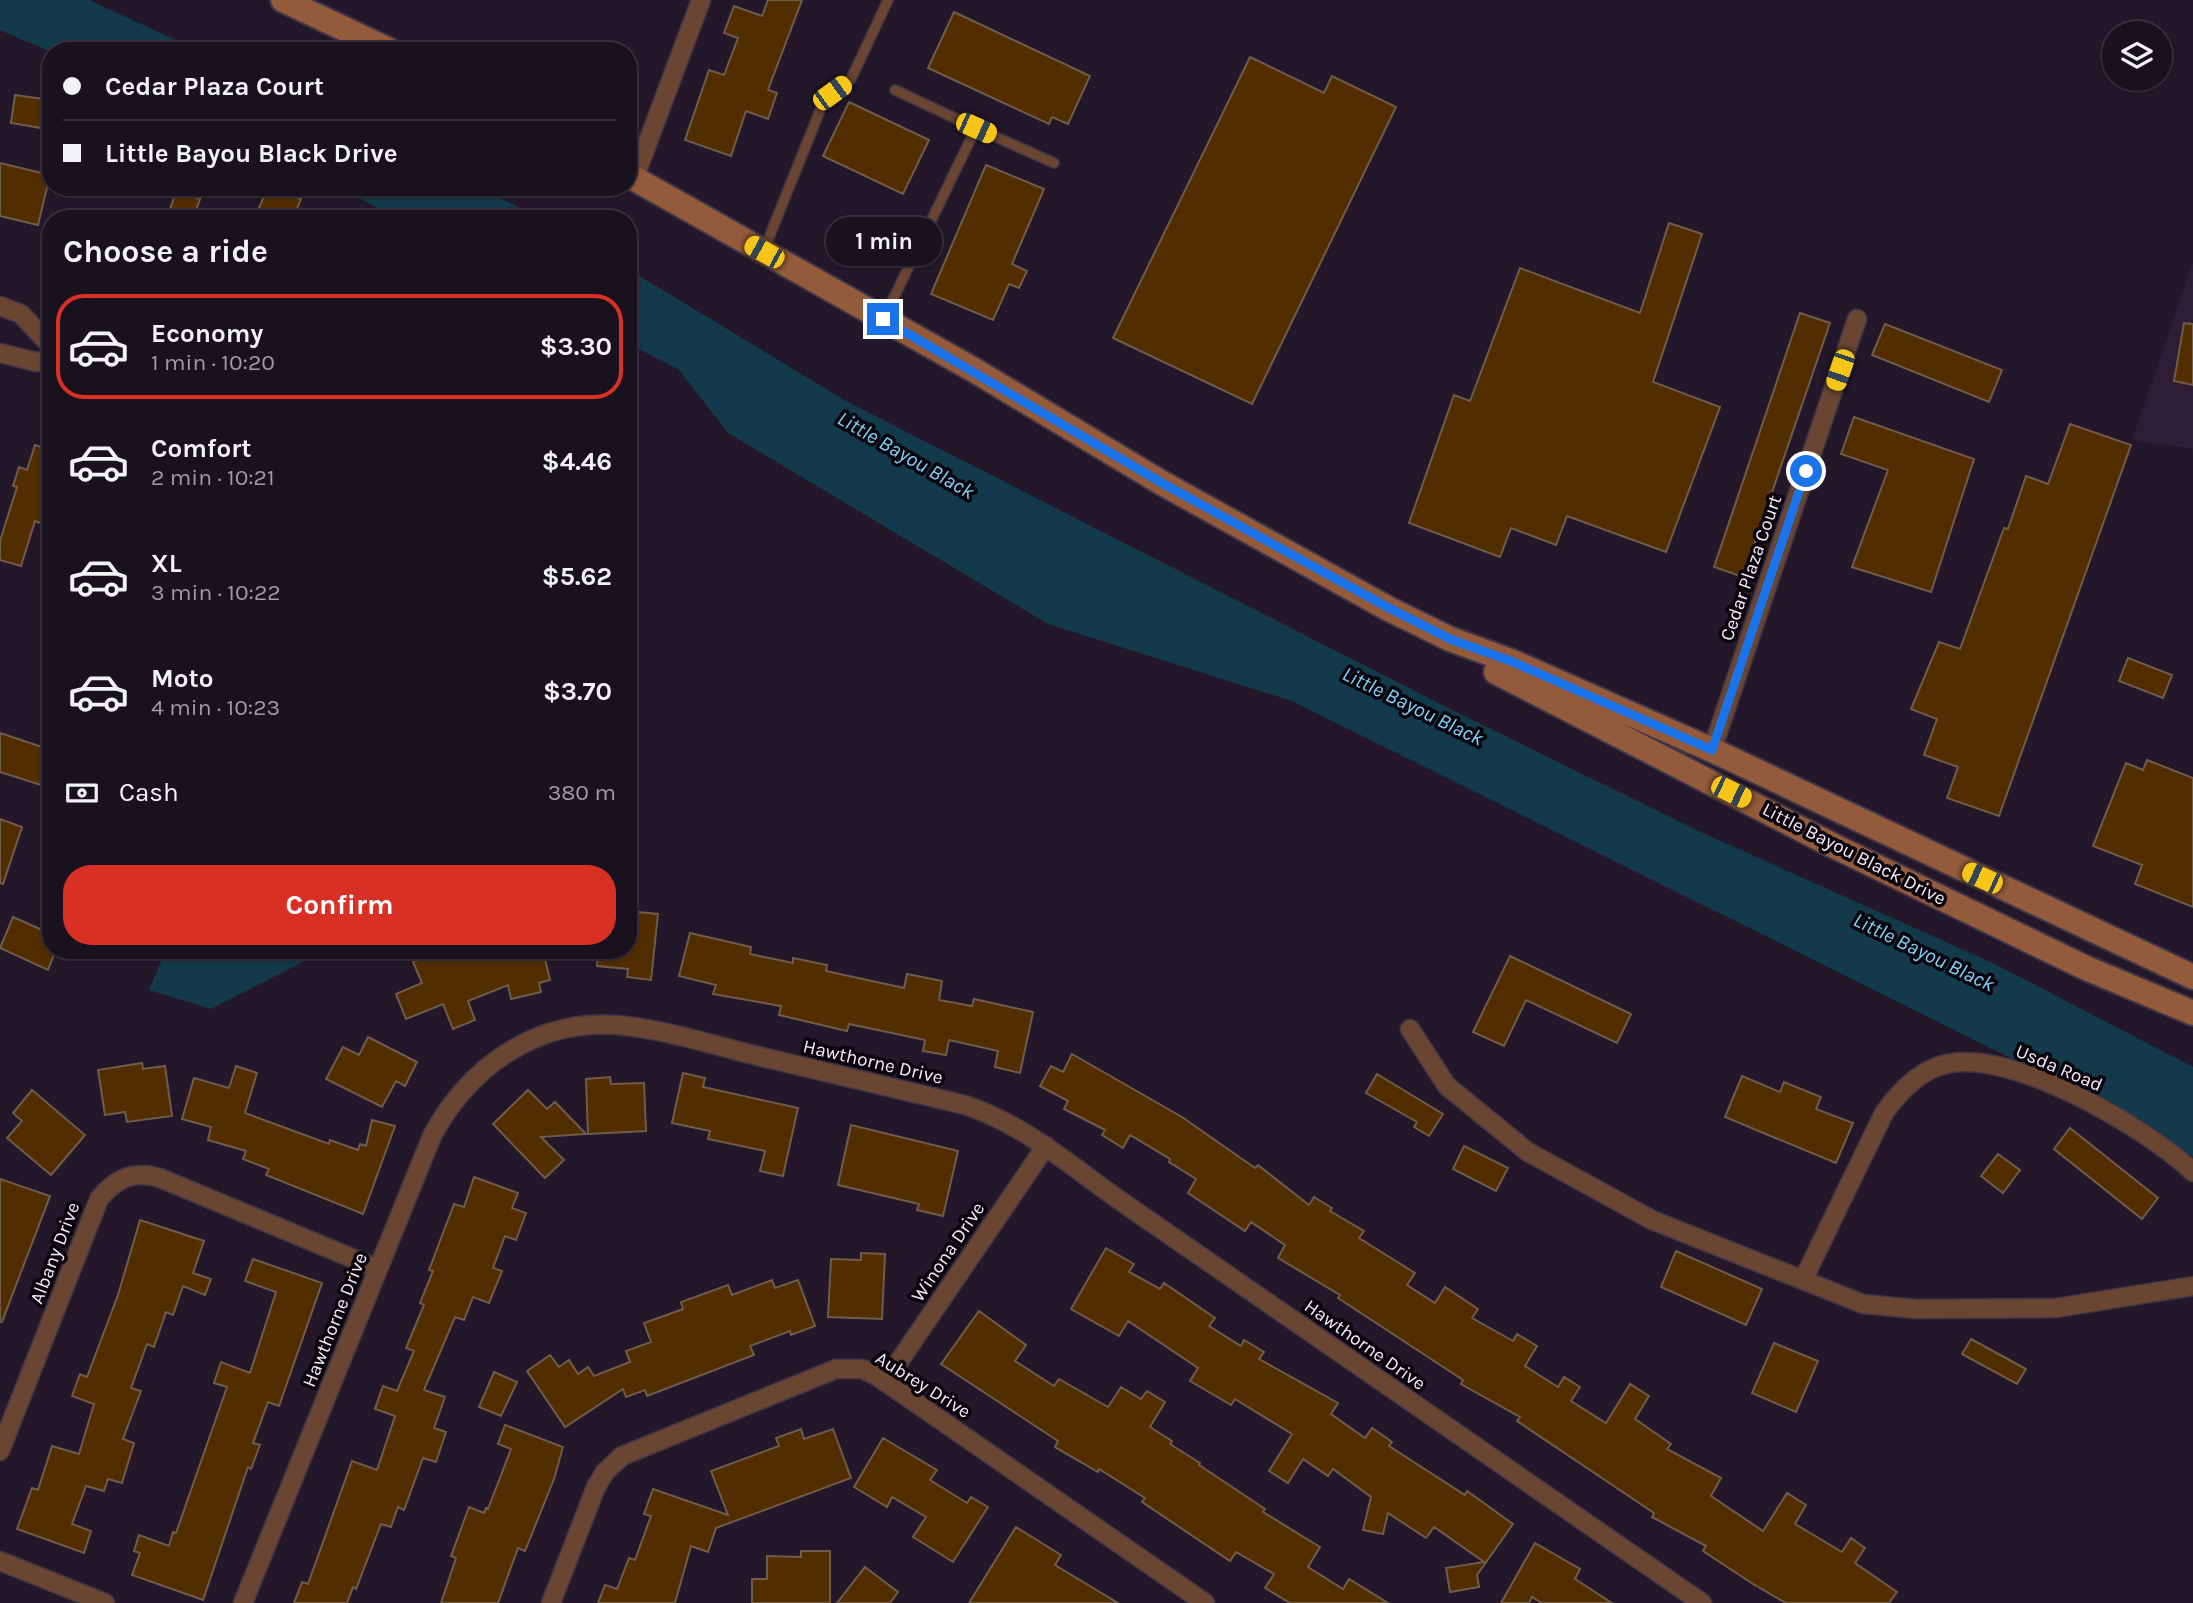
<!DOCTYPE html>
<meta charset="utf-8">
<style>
body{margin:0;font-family:Karla,sans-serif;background:#271f2c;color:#f1f3f6;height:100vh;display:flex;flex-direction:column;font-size:26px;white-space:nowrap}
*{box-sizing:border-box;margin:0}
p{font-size:23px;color:#9f9da4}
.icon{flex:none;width:38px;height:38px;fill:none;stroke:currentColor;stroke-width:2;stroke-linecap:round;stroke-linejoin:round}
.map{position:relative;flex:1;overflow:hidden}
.drawer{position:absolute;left:42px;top:210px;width:595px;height:749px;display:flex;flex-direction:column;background:#1a111f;border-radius:28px;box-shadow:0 2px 5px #0004,0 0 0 2px #38313d}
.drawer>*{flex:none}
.hud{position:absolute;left:42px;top:42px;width:595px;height:154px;border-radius:28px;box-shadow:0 2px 5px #0004,0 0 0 2px #38313d;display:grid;align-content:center;height:154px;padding:0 21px;background:#1a111f}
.tools{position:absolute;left:2102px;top:21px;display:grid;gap:14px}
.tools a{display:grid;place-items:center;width:70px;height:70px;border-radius:50%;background:#1a111f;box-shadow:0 2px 5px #0004,0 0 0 2px #38313d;font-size:35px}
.end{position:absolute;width:32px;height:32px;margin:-16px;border:9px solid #1a73e8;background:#fff;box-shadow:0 0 0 4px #fff}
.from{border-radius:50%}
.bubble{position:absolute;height:49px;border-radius:24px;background:#1a111f;box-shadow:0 2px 5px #0004,0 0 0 2px #38313d;font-size:23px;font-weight:700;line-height:49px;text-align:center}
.car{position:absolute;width:21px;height:42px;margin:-21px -10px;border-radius:9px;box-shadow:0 0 5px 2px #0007;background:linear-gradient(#f5c518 24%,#345 0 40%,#f5c518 0 76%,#345 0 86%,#f5c518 0)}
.hud b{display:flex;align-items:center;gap:24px;height:66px;font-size:26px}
.hud b+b{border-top:2px solid #38313d}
.hud i{width:18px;height:18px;background:#f1f3f6}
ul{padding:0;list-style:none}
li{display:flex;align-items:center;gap:21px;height:105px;margin:0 14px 10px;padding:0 7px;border:4px solid transparent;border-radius:28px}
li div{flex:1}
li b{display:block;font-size:26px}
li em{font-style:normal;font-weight:700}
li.on{border-color:#d93025}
li>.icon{width:63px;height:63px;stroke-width:1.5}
h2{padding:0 21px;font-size:32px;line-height:84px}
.pay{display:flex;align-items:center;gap:18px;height:77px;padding:0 21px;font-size:26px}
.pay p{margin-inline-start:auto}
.action{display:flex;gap:14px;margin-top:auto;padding:14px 21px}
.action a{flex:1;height:80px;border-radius:28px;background:#d93025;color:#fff;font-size:28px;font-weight:700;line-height:80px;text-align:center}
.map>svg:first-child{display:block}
.built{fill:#2d1d35}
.water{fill:#133a4a}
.building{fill:#512d00;stroke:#705c4a;stroke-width:2}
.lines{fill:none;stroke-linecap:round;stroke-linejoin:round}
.lane-casing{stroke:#403546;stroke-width:12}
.street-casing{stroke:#403546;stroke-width:21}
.secondary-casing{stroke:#403546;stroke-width:28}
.lane{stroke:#694532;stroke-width:9}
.street{stroke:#694532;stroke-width:18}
.secondary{stroke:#935a3b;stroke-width:24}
.route{stroke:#1a73e8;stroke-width:9}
.labels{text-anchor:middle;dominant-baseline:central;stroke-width:7;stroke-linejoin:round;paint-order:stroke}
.street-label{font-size:19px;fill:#f3ebf8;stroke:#0a050c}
.water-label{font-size:21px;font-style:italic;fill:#80d2f7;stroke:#0a050c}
</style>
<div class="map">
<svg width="2193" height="1603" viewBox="0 0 2193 1603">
<rect width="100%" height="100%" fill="#231729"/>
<path class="built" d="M2193 262V449L2132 440Z"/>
<path class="water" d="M0 0H89L200 51 51 52 0 30Z
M339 187H478L542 219H397Z
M628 269 846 401 1450 709 1703 833 1995 964 2193 1067V1157L2154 1129 1292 701 1048 624 728 433 679 370 628 343Z
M166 950H326L211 1009 149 990Z"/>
<path class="building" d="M768 0H802L768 90 777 93 768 119 746 111 731 156 685 140 709 70 724 75 738 38 724 33 734 6 762 16Z
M954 12 1090 76 1068 124 1052 117 1049 124 928 68Z
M1250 57 1324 93 1332 76 1396 107 1252 404 1113 338Z
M15 95 51 100 47 129 11 123Z
M849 102 929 140 903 194 823 156Z
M0 163 50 175 38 225 0 216Z
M986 165 1044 189 1012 264 1027 271 1019 288 1009 284 993 320 931 294Z
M268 187 301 199 293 219H254Z
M176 191 200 199 193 219H167Z
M1669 223 1702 234 1653 382 1720 407 1666 552 1567 516 1556 545 1511 528 1500 557 1409 523 1454 395 1470 401 1520 268 1640 313Z
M1800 313 1830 323 1743 577 1714 567Z
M2184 323 2193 324V385L2174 381Z
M1885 324 2002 370 1989 402 1872 355Z
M1854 417 1974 459 1931 592 1852 567 1888 470 1841 454Z
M2070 424 2131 445 1999 816 1947 798 1958 767 1924 755 1937 719 1911 709 1939 642 1960 649 2004 528 2008 529 2026 476 2048 484Z
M35 445 51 450V527L35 521 21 566 0 560V541L17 487 13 486 19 467 27 470Z
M2128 658 2172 675 2163 698 2119 681Z
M0 733 51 750 41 785 0 772Z
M2147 760 2193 778V907L2135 884 2142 865 2093 846 2126 763 2143 770Z
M0 819 22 827 3 884 0 883Z
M628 911 658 914 651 980 627 977 628 969 597 966 598 950H628Z
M13 917 51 934V950H56L48 970 0 948Z
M690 933 751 947 750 954 793 963V958L827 965 826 971 904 988 907 974 942 981 939 1000 972 1006 974 999 1033 1012 1020 1073 995 1067 998 1051 949 1040 946 1055 923 1051 925 1040 849 1024 847 1031 779 1015 781 1006 713 994 716 985 679 976Z
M441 950H543L550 980 539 983 541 992 511 999 508 985 468 1001 475 1020 453 1029 443 1004 406 1019 396 994 422 983 413 962Z
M1510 956 1631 1014 1617 1043 1526 1000 1504 1046 1473 1032Z
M368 1037 417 1062 405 1086 396 1081 382 1107 326 1079 343 1047 359 1055Z
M1072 1054 1182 1117 1255 1168 1258 1165 1309 1205 1314 1197 1332 1208 1330 1211 1364 1231 1359 1238 1415 1273 1407 1285 1435 1303 1445 1287 1478 1309 1472 1318 1513 1341 1517 1334 1537 1346 1525 1366 1558 1387 1564 1377 1580 1387 1571 1401 1606 1423 1630 1384 1649 1396 1635 1419 1671 1444 1667 1449 1721 1478 1711 1496 1763 1531 1787 1493 1806 1505 1795 1524 1842 1552 1851 1538 1865 1548 1855 1563 1897 1592 1889 1603H1786L1753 1584 1703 1551 1706 1546 1652 1517 1654 1513 1517 1421 1520 1417 1461 1384 1463 1380 1338 1298 1340 1295 1278 1258 1285 1245 1251 1222 1245 1231 1188 1193 1196 1179 1169 1162 1170 1159 1130 1135 1123 1148 1102 1135 1105 1130 1064 1109 1068 1101 1040 1086 1051 1066 1063 1072Z
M142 1063 143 1069 165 1066 172 1116 127 1122 125 1112 105 1115 98 1070Z
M236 1066 257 1073 245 1113 329 1144 330 1140 358 1150 360 1144 366 1146 372 1120 395 1126 363 1214 266 1175 269 1169 243 1159 246 1151 208 1140 211 1127 182 1119 194 1078 229 1088Z
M683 1073 705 1078 703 1087 798 1108 783 1176 760 1171 765 1151 708 1139 710 1131 672 1123Z
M1377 1074 1443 1114 1429 1136 1414 1127 1417 1122 1366 1093Z
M1742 1076 1780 1092 1784 1082 1821 1097 1816 1109 1853 1123 1836 1163 1725 1117Z
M610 1077 611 1084 644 1083 646 1131 588 1134 586 1079Z
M32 1090 85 1135 51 1175 7 1138 22 1121 13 1113Z
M528 1090 547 1109 555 1102 586 1134 541 1137 564 1160 545 1178 493 1124Z
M851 1125 958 1151 943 1216 917 1210 919 1204 838 1185Z
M2070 1128 2158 1198 2142 1219 2054 1149Z
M1464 1146 1508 1168 1496 1191 1453 1169Z
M1998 1154 2020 1170 2003 1193 1981 1176Z
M474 1177 518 1193 512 1208 526 1213 516 1240 505 1236 493 1268 502 1271 489 1303 473 1297 464 1320 455 1317 424 1390 445 1397 434 1428 446 1432 436 1462 423 1458 404 1510 398 1507 391 1527 381 1524 356 1589 353 1587 347 1603H294L302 1582 308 1584 352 1461 377 1470 395 1416 375 1409 383 1386 397 1391 414 1351 406 1348 424 1305 420 1303 433 1271 429 1270 454 1204 464 1207Z
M0 1179 50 1196 2 1322H0Z
M140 1220 204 1241 193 1273 211 1279 205 1295 183 1286 173 1315 166 1312 154 1347 147 1344 131 1388 141 1391 123 1439 134 1443 122 1483 108 1479 104 1491 86 1486 72 1524 91 1531 84 1553 17 1529 32 1488 38 1490 52 1446 79 1454 94 1404 72 1396 80 1374 87 1377 118 1295Z
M1106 1248 1134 1264 1129 1272 1160 1289 1164 1283 1215 1318 1209 1326 1241 1346 1244 1340 1264 1352 1259 1359 1338 1403 1331 1414 1365 1438 1372 1428 1392 1442 1389 1446 1465 1495 1467 1491 1513 1524 1477 1575 1479 1587 1450 1592 1446 1568 1484 1562 1434 1527 1426 1538 1388 1513 1383 1534 1363 1530 1371 1497 1333 1469 1328 1476 1303 1459 1288 1483 1269 1471 1292 1434 1235 1399 1231 1405 1190 1381 1198 1368 1128 1321 1119 1336 1071 1309Z
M1676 1251 1762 1289 1746 1325 1661 1287Z
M861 1253 885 1254 882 1319 828 1317 831 1259 861 1260Z
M253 1259 322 1283 279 1406 268 1402 253 1443 260 1445 251 1469 248 1467 203 1600 132 1575 140 1553 134 1551 139 1535 169 1546 173 1532 176 1533 227 1387 214 1383 221 1362 250 1373 276 1292 245 1281Z
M772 1280 775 1288 798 1280 815 1326 791 1335 790 1331 750 1346 754 1355 647 1396 645 1390 626 1397 623 1389 565 1427 527 1371 550 1355 559 1367 569 1360 578 1374 588 1367 594 1376 630 1362 626 1351 651 1342 644 1323 683 1309 681 1302 728 1285 732 1295Z
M979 1311 1026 1345 1015 1361 1054 1386 1059 1379 1108 1407 1121 1387 1141 1399 1147 1391 1165 1402 1150 1427 1172 1441 1170 1444 1200 1463 1199 1465 1265 1509 1263 1512 1320 1547 1308 1567 1343 1589 1349 1579 1388 1603H1290L1265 1588 1274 1574 1236 1552 1230 1561 1142 1502 1145 1498 1099 1469 1098 1472 1055 1447 1058 1441 941 1364Z
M1971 1339 2026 1369 2017 1384 1962 1354Z
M1774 1343 1818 1361 1796 1412 1752 1393Z
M494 1372 517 1382 501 1416 479 1407Z
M505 1425 563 1447 554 1479 525 1551 518 1548 498 1603H441L456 1558 451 1556 469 1507 484 1513 486 1508 488 1509 511 1449 498 1444Z
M801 1429 804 1439 833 1429 851 1478 716 1528 708 1552 691 1546 675 1603H598L605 1585 617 1589 629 1558 635 1560 651 1516 644 1514 653 1489 728 1515 711 1471 779 1446 776 1438Z
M883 1438 937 1470 930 1480 967 1503 971 1497 988 1507 953 1562 913 1537 926 1517 892 1497 887 1507 854 1487Z
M1016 1527 1061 1555 1055 1565 1118 1603H969Z
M1535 1543 1580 1569 1575 1579 1612 1603H1542L1532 1597 1529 1603H1501Z
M801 1551H830V1603H752V1579H767V1556L801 1557Z
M865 1567 898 1592 890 1603H837Z"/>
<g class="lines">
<defs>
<path id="lane" d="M895 90 976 128
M764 250 823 103 851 79 888 0
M884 318 976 128 1054 163"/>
<path id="street" d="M634 179 701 0
M0 306 21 314 51 346
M0 353 36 362 51 360
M1712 750 1857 319
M1410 1029 1447 1086 1528 1152 1652 1220 1863 1304 1916 1309 2056 1308 2193 1286
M1803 1280 1884 1113C1899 1092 1920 1070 1946 1064 2011 1048 2147 1128 2193 1172
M885 1382 1046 1146
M0 1451 99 1199C116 1178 134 1170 160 1178L378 1269
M0 1561 105 1603
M243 1603 432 1136C469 1067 536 1019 617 1025 664 1029 712 1045 758 1056 827 1072 896 1089 965 1105 1026 1125 1073 1168 1125 1204L1702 1603
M551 1603 596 1487 605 1472 622 1456 836 1369H863L877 1376 1205 1603"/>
<path id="secondary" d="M283 0 391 51
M628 175 974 370 1162 483 1387 608 1450 639 1513 662 1712 750 2193 977
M1496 672 1832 845 2086 968 2193 1013"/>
</defs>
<use href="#lane" class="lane-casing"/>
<use href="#street" class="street-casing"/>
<use href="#secondary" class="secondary-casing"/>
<use href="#lane" class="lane"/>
<use href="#street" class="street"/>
<use href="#secondary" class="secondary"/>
</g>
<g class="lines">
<path class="route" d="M883 319 1162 483 1387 607 1450 639 1513 662 1712 750 1806 471"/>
</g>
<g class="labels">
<g class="street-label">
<text transform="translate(1751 568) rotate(-71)">Cedar Plaza Court</text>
<text transform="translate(1854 854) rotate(27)">Little Bayou Black Drive</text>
<text transform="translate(873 1062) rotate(13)">Hawthorne Drive</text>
<text transform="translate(2059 1068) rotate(23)">Usda Road</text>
<text transform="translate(948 1252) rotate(-56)">Winona Drive</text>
<text transform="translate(55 1253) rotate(-69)">Albany Drive</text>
<text transform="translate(335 1320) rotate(-68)">Hawthorne Drive</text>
<text transform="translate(1365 1345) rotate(35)">Hawthorne Drive</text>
<text transform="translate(923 1385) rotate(32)">Aubrey Drive</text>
</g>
<g class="water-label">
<text transform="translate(906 455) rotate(30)">Little Bayou Black</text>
<text transform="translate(1413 706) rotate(26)">Little Bayou Black</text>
<text transform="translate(1924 952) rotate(26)">Little Bayou Black</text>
</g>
</g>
</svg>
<div class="tools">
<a><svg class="icon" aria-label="layers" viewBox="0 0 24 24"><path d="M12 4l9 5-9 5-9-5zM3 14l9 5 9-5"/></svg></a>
</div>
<i class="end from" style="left:1806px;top:471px"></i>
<i class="end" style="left:883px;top:319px"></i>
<div class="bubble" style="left:826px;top:217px;width:116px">1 min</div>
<i class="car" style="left:832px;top:93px;rotate:54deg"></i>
<i class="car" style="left:976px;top:128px;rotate:114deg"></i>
<i class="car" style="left:764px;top:252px;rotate:299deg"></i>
<i class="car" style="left:1840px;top:370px;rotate:199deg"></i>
<i class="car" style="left:1731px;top:792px;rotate:116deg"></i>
<i class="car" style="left:1982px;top:878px;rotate:295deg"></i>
<div class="hud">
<b><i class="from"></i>Cedar Plaza Court</b>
<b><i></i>Little Bayou Black Drive</b>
</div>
<section class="drawer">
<h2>Choose a ride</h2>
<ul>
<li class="on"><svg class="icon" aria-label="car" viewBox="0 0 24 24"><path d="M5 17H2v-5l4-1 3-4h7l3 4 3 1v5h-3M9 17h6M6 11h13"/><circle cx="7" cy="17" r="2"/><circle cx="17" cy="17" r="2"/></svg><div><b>Economy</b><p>1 min · 10:20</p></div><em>$3.30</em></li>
<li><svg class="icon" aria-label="car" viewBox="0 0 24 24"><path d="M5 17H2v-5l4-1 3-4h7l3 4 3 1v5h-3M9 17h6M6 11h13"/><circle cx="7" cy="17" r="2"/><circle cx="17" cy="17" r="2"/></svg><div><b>Comfort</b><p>2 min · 10:21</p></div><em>$4.46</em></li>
<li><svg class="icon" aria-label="car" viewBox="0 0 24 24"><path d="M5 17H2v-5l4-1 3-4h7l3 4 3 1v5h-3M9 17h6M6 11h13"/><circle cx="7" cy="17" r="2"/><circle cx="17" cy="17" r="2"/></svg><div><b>XL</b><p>3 min · 10:22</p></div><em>$5.62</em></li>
<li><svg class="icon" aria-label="car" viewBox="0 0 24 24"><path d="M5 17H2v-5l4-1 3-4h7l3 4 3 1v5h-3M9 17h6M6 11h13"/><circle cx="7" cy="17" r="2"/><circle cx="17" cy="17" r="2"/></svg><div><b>Moto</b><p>4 min · 10:23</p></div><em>$3.70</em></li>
</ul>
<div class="pay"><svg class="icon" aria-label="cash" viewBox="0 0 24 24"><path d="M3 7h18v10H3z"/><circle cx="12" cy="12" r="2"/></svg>Cash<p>380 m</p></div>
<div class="action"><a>Confirm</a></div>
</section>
</div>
